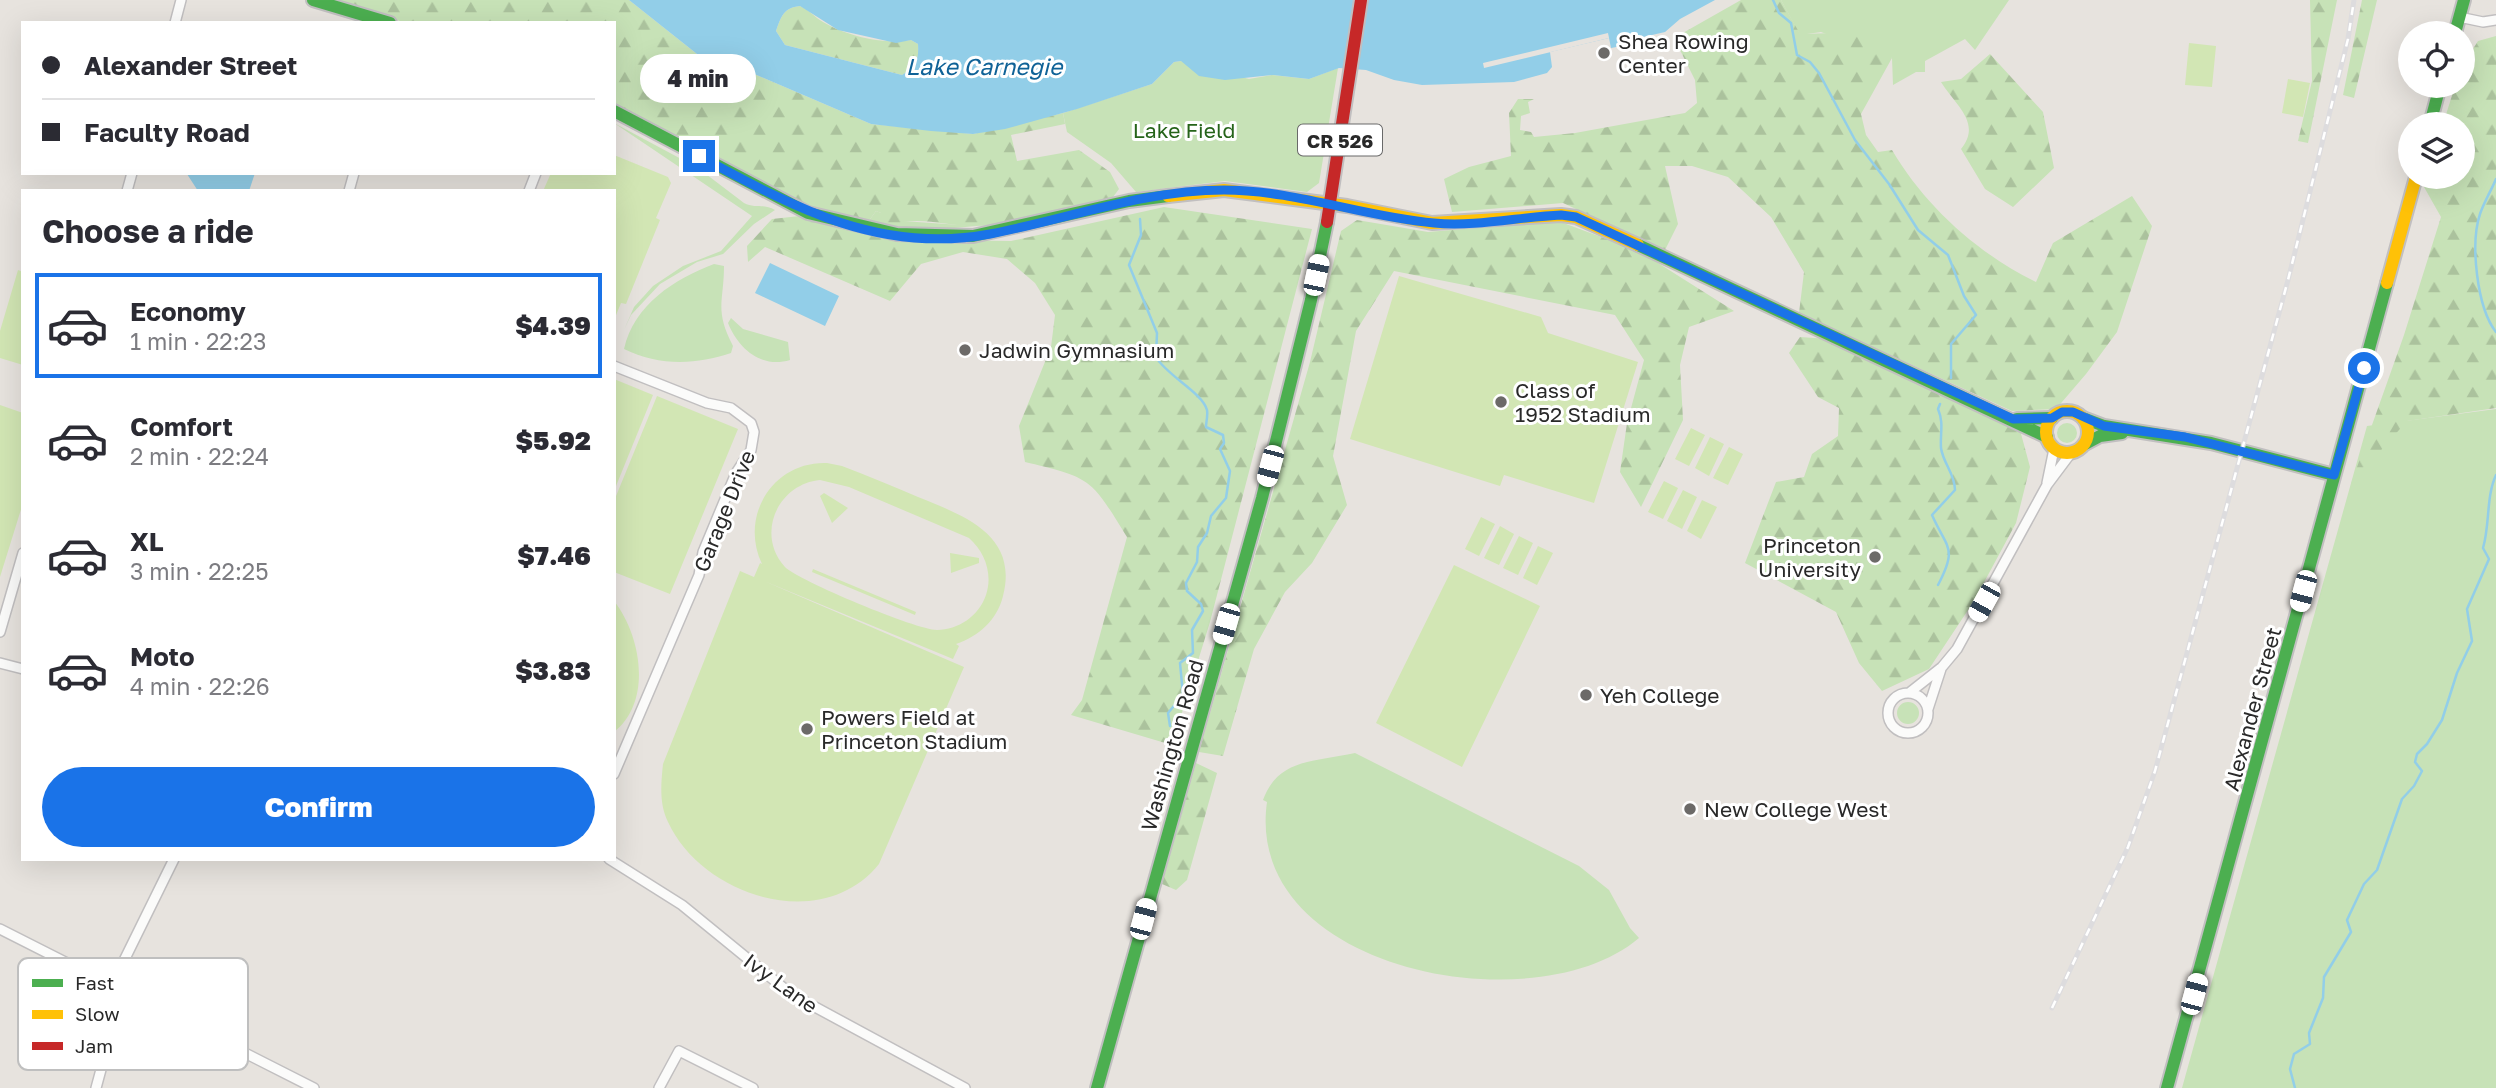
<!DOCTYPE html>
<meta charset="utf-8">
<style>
body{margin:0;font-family:"Golos Text",sans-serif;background:#f7f7f7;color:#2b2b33;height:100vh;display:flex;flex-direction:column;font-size:26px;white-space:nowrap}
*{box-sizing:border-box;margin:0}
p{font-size:23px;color:#7c7c81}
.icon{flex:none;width:38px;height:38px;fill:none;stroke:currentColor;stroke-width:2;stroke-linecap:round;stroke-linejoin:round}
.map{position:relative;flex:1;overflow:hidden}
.drawer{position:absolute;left:21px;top:189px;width:595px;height:672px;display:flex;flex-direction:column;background:#fff;border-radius:0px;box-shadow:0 7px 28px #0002}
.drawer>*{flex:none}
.banner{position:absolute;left:21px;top:21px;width:595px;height:154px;border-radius:0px;box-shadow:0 7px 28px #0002;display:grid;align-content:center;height:154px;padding:0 21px;background:#fff}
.buttons{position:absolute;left:2398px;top:21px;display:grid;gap:14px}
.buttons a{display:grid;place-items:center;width:77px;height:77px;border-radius:50%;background:#fff;box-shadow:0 7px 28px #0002;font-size:35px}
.end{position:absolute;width:32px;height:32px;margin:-16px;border:9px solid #1a73e8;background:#fff;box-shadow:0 0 0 4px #fff}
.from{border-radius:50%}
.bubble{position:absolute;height:49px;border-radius:24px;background:#fff;box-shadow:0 7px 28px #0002;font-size:23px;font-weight:800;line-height:49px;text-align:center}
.car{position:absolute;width:21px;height:42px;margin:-21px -10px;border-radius:9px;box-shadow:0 0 5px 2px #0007;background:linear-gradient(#fff 24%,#345 0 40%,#fff 0 76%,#345 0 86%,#fff 0)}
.banner b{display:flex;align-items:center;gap:24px;height:66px;font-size:26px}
.banner b+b{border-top:2px solid #e1e1e2}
.banner i{width:18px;height:18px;background:#2b2b33}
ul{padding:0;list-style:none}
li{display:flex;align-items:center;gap:21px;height:105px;margin:0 14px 10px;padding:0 7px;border:4px solid transparent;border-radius:0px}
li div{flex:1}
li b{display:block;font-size:26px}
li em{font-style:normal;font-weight:800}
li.active{border-color:#1a73e8}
li>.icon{width:63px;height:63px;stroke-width:1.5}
h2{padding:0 21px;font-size:32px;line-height:84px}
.primary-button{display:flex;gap:14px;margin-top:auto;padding:14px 21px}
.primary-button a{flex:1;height:80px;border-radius:42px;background:#1a73e8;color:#fff;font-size:28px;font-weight:800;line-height:80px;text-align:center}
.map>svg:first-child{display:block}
.green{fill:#c7e2b7}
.forest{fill:url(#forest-firs)}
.pitch{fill:#d2e6b4;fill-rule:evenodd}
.water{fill:#92cee8;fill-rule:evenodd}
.pier{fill:#e7e3de}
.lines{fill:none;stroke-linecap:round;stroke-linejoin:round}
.stream{stroke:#92cee8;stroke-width:2.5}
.street-casing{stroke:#c1bfc0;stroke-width:12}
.fast-casing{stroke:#c1bfc0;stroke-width:16}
.slow-casing{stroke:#c1bfc0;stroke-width:16}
.jam-casing{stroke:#c1bfc0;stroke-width:16}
.street{stroke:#fbfbfa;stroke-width:9}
.fast{stroke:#4caf50;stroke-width:12}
.slow{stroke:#ffc107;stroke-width:12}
.jam{stroke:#c62828;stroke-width:12}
.rail-casing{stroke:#dddcde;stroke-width:5}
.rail{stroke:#fff;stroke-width:2.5;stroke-dasharray:8;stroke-linecap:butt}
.route{stroke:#1a73e8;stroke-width:9}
.poi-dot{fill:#6c6a68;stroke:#fff;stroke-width:2.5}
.labels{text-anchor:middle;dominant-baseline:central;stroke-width:6;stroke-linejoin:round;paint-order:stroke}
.shield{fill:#fff;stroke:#696969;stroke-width:2}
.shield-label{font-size:19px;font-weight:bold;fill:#292929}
.poi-label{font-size:21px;fill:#292929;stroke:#fff;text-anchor:start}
.park-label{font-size:21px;fill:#26641a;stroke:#fff}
.street-label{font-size:21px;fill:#292929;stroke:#fff}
.water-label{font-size:23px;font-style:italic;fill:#0f6297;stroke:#fff}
.key{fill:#fff;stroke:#bfbfbf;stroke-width:2}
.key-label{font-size:19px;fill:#292929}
</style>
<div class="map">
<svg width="2496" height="1088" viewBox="0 0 2496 1088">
<defs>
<pattern id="forest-firs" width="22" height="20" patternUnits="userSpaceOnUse" patternTransform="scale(1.75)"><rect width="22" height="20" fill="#c7e2b7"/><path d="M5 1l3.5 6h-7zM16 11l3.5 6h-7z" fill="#abc29d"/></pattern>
</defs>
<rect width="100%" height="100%" fill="#e7e3de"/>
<path class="green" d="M1781 0H2009L1975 50 1965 39 1925 61V72H1916L1893 85 1892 58 1821 32 1800 35Z
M1181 61 1249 79 1272 75 1309 79 1338 68 1319 183 1307 192 1225 181 1136 192 1111 163 1067 132 1063 113 1152 84 1174 62Z
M614 123 698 168 744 203C755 209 764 203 775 210L754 224 723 254 697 262 660 284 631 315 624 330 634 307 653 286 683 266 721 251 752 216Z
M876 211 902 221 976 226 934 230 861 223 868 222Z
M714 264 724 266C724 302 714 309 733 346L731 353C696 365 658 366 624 349 634 305 674 279 714 264Z
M731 318 743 329 788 342 790 360C761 369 738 348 728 323Z
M2496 409V1088H2182L2367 426Z
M2057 433a10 10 0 1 1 20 0a10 10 0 1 1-20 0Z
M1897 713a11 11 0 1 1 22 0a11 11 0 1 1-22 0Z
M1355 753 1579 866 1609 890 1630 928 1639 938C1536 1026 1243 971 1267 802L1263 800C1278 758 1315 762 1355 753Z"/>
<path class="forest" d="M328 0H629L697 54 752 73 871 124 973 134 1063 113 1065 124 1011 135 1017 161 1079 150 1110 172 1119 189 1113 197C1070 209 1021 225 976 226 949 227 916 214 891 226L884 223 881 213 876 211 868 222 861 223 808 207 614 104V23H407Z
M1741 0H1781L1800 34 1869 32 1892 58 1861 114 1866 135 1878 152 1892 150C1925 206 1977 253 2036 282L2053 243 2132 196 2152 226 2117 332 2086 374 2056 409 2012 411 1799 313 1804 272 1771 217 1728 177 1692 166H1665L1678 224 1665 250 1563 203 1452 212 1444 179 1469 167 1511 156 1509 113 1518 99H1534L1528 102 1530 113 1521 116 1520 130 1531 132 1534 137 1575 133 1685 113 1697 103 1695 80 1674 38Z
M2310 0H2337L2308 143 2298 141 2312 81Z
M2362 0H2377L2354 98 2343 95Z
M800 6C810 10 814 17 823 22 846 36 885 45 911 40L918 44C919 60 917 67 902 75L785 45 776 31C781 17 783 8 800 6Z
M2496 36V408L2407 421 2351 484 2404 335 2441 217 2424 187 2427 177H2462V124H2443L2455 86H2462V66L2478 41Z
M1990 54 2043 112 2054 168 2013 207 1985 189 1961 149C1982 123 1956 106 1941 82L1961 79Z
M1164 207 1312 229 1210 622 1172 745 1071 715 1082 700 1127 537C1091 479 1093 478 1025 462L1019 426 1051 347 1055 315 1035 283 1007 259 963 252 921 264 890 301 765 247 748 262 747 246 772 219 800 216 933 240 1011 241Z
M1357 220 1428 232 1558 221 1639 251 1734 311 1689 327 1680 365 1683 420 1641 507 1620 472 1627 423 1644 360 1615 315 1394 271 1356 331 1333 456 1347 505 1312 563 1285 592 1254 649 1223 756 1199 752 1310 362 1341 231Z
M1800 337 1829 339 2020 430 2030 467 2016 523 1974 601 1929 669 1882 691 1859 663 1836 612 1745 563 1776 482 1804 477 1812 454 1838 436 1839 408 1818 397 1789 353Z
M1196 763 1217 773 1187 880 1176 890 1162 884Z"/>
<path class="pitch" d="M2189 43 2216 46 2212 87 2185 85Z
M2288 79 2310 83 2303 117 2282 113Z
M614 155 668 177 671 183 656 218 660 220 626 304 621 303 614 320V191H543L551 173H614Z
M18 270 23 272V365L0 358V331Z
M1399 276 1541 317 1548 333 1638 362 1594 503 1504 475 1500 486 1350 439Z
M614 379 653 395 614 491Z
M657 396 738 429 670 594 614 572V501Z
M0 405 23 413V503L0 577Z
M1691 428 1705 435 1689 466 1675 459Z
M1710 437 1724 444 1709 476 1695 468Z
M1729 447 1743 454 1728 485 1713 478Z
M827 463 842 466C868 476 893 486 918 497 962 515 1019 534 1003 596 997 620 979 636 956 644L959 646 953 659 764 581 964 667 879 864C822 935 702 896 668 822 659 804 661 783 663 764L740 571 754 577 760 563 762 564C739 516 773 461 827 463ZM820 480 849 487 969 538C985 552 993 574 986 595 979 616 958 630 937 630 917 630 799 581 785 567 755 534 778 484 820 480Z
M1664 481 1678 488 1663 519 1648 512Z
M1683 490 1697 497 1682 529 1667 521Z
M824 493 848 508 832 523 820 496Z
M1702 500 1717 507 1701 539 1687 531Z
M1481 517 1495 524 1479 556 1465 549Z
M1500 526 1514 534 1499 565 1484 558Z
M1519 536 1533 543 1518 575 1503 568Z
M1538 546 1553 553 1537 585 1523 578Z
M950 553 979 558V563L951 573Z
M1454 565 1540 606 1462 767 1376 723Z
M813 569 916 612 915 615 812 572Z
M614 601C641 635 653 701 614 732Z"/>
<path class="water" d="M629 0H1715L1680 19 1665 32 1639 38 1636 33 1625 36 1627 45 1611 48 1609 38 1550 52 1552 67 1547 73 1514 82 1422 85 1394 80 1366 70 1339 68 1309 79 1273 75 1225 80 1199 76 1181 61 1174 62 1152 84 1077 109 1005 129 973 134 931 131 871 124 752 73 697 54ZM800 6 838 30 896 43 911 40 918 44C919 60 916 67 902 75L785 45 776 31C781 17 783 8 800 6Z
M255 173 249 191H198L187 174Z
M770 263 839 296 825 326 755 293Z"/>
<path class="pier" d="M1608 33 1609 38 1484 68 1483 63Z"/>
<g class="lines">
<path class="stream" d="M1773 0 1779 13 1791 23 1797 55 1810 62 1819 73 1855 140 1889 184 1918 230 1948 255 1964 296 1976 315 1951 344V378
M2496 179C2491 191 2484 202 2480 214 2470 244 2477 308 2496 332
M1140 219 1141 235 1129 265 1157 333 1156 357C1166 375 1203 393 1207 410 1208 416 1206 422 1206 427L1223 435 1224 443 1220 449 1230 471 1226 498 1211 516 1207 533 1198 547 1197 562 1186 583 1187 591 1201 604 1203 611 1192 630 1193 653 1180 663 1183 695 1168 713 1170 726
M1938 585C1958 547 1947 549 1932 515L1955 490C1955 474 1943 463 1941 448 1940 433 1944 423 1938 409L1940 404
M2295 1088 2290 1069 2294 1054 2310 1044 2309 1033 2323 998 2324 977 2351 932 2347 920 2364 884 2377 870 2402 799 2414 786 2422 771 2415 762 2417 754 2427 744 2442 720 2457 673 2472 641 2467 609 2489 559 2483 548C2490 525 2486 496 2496 475"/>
<defs>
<path id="street" d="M2459 17 2483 22 2496 20
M175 23 181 0
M127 191 132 173
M349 191 354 173
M529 191 536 173
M614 366 707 403 731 408 751 423 754 432 751 450 736 473 703 552 699 575 614 774
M2047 483 2054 449
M0 632 23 553
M0 663 23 669
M1909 693 1942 667 1957 649 2047 485 2071 453
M1888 713a20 20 0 1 1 40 0a20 20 0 1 1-40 0Z
M1928 709 1941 669
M609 859 682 905 791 994 965 1088
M0 929 314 1088
M111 987 174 859
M96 1088 122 992
M659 1088 679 1051 753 1088"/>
<path id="fast" d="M313 0 390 23
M2455 33 2464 0
M614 111 808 213 897 234 973 236 1129 201 1168 196
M2430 124 2440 86
M1638 245 2047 437
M2083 418 2104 426 2211 443 2334 475
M2017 419 2052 418
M2085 444 2100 436 2122 433
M1097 1088 1262 498 1311 300 1327 222
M2167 1088 2387 283"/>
<path id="slow" d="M1168 196 1224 190 1347 206 1432 223 1561 215 1576 217 1638 245
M2387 283 2416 177
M2046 432a21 21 0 1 1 42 0a21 21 0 1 1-42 0Z"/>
<path id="jam" d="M1327 222 1361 0"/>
</defs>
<use href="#street" class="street-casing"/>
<use href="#fast" class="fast-casing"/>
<use href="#slow" class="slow-casing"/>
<use href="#jam" class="jam-casing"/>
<use href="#street" class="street"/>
<use href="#fast" class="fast"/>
<use href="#slow" class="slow"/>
<use href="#jam" class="jam"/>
<defs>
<path id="rail" d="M2052 1008 2128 847 2155 771 2288 280 2348 39 2354 0"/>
</defs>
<use href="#rail" class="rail-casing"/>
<use href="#rail" class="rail"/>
</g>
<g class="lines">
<path class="route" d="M699 156C792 206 879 255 990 234 1068 219 1144 190 1224 190 1295 190 1364 217 1434 223 1475 227 1519 217 1561 215L1576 217 2013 419 2052 418 2062 412H2073L2104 426 2185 437 2334 475 2364 368"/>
</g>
<g class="poi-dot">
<circle cx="1604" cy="53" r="7"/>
<circle cx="965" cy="350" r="7"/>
<circle cx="1501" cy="402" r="7"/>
<circle cx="1875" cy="557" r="7"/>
<circle cx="1586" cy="695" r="7"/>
<circle cx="807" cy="729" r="7"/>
<circle cx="1690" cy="809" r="7"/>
</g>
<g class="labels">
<rect class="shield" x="1298" y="124.5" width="84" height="31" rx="5"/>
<g class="shield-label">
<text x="1340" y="140">CR 526</text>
</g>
<g class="poi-label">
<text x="1618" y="41">Shea Rowing<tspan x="1618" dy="24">Center</tspan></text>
<text x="979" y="350">Jadwin Gymnasium</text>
<text x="1515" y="390">Class of<tspan x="1515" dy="24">1952 Stadium</tspan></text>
<text x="1861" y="545" text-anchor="end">Princeton<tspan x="1861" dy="24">University</tspan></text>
<text x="1600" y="695">Yeh College</text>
<text x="821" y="717">Powers Field at<tspan x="821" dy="24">Princeton Stadium</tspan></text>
<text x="1704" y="809">New College West</text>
</g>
<g class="park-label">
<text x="1184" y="130">Lake Field</text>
</g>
<g class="street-label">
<text transform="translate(724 511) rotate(-68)">Garage Drive</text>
<text transform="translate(2252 709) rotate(-75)">Alexander Street</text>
<text transform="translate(1172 745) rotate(-74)">Washington Road</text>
<text transform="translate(781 983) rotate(36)">Ivy Lane</text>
</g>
<g class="water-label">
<text x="984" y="66">Lake Carnegie</text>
</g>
</g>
<rect x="18" y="958" width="230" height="112" rx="10" class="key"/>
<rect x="32" y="979" width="31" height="8" fill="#4caf50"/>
<rect x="32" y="1010" width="31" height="9" fill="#ffc107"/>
<rect x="32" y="1042" width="31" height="8" fill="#c62828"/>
<g class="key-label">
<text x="75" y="990">Fast</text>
<text x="75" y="1021">Slow</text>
<text x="75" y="1053">Jam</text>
</g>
</svg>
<div class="buttons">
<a><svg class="icon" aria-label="locate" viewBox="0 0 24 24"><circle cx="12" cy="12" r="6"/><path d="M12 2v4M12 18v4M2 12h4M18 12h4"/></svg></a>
<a><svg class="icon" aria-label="layers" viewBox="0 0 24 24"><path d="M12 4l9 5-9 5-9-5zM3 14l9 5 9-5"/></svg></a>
</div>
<i class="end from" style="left:2364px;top:368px"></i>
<i class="end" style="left:699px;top:156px"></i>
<div class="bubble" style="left:640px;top:54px;width:116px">4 min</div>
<i class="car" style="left:1316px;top:275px;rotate:12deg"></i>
<i class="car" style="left:1270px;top:466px;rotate:195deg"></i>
<i class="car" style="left:2303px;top:591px;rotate:195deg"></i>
<i class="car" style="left:1984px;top:602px;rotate:209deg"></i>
<i class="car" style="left:1226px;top:624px;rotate:196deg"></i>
<i class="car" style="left:1143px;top:919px;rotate:15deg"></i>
<i class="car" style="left:2194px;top:994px;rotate:15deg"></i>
<div class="banner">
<b><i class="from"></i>Alexander Street</b>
<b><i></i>Faculty Road</b>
</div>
<section class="drawer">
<h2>Choose a ride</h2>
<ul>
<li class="active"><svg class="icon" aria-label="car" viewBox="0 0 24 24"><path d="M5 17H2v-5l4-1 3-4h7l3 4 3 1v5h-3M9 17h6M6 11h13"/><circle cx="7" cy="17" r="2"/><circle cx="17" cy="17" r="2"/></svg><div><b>Economy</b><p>1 min · 22:23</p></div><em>$4.39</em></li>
<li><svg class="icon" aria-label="car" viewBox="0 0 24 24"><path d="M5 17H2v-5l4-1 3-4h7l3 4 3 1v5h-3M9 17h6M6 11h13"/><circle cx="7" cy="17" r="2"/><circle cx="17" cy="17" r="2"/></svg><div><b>Comfort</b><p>2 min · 22:24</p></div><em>$5.92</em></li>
<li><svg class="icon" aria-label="car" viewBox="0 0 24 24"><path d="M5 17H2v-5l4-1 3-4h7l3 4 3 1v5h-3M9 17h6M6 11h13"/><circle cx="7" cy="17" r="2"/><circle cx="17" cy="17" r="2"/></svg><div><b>XL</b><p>3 min · 22:25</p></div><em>$7.46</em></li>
<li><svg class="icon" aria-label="car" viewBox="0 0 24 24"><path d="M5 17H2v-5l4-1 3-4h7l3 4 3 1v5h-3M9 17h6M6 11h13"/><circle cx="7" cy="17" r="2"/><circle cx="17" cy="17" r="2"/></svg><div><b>Moto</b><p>4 min · 22:26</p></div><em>$3.83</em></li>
</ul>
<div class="primary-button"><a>Confirm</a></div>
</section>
</div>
